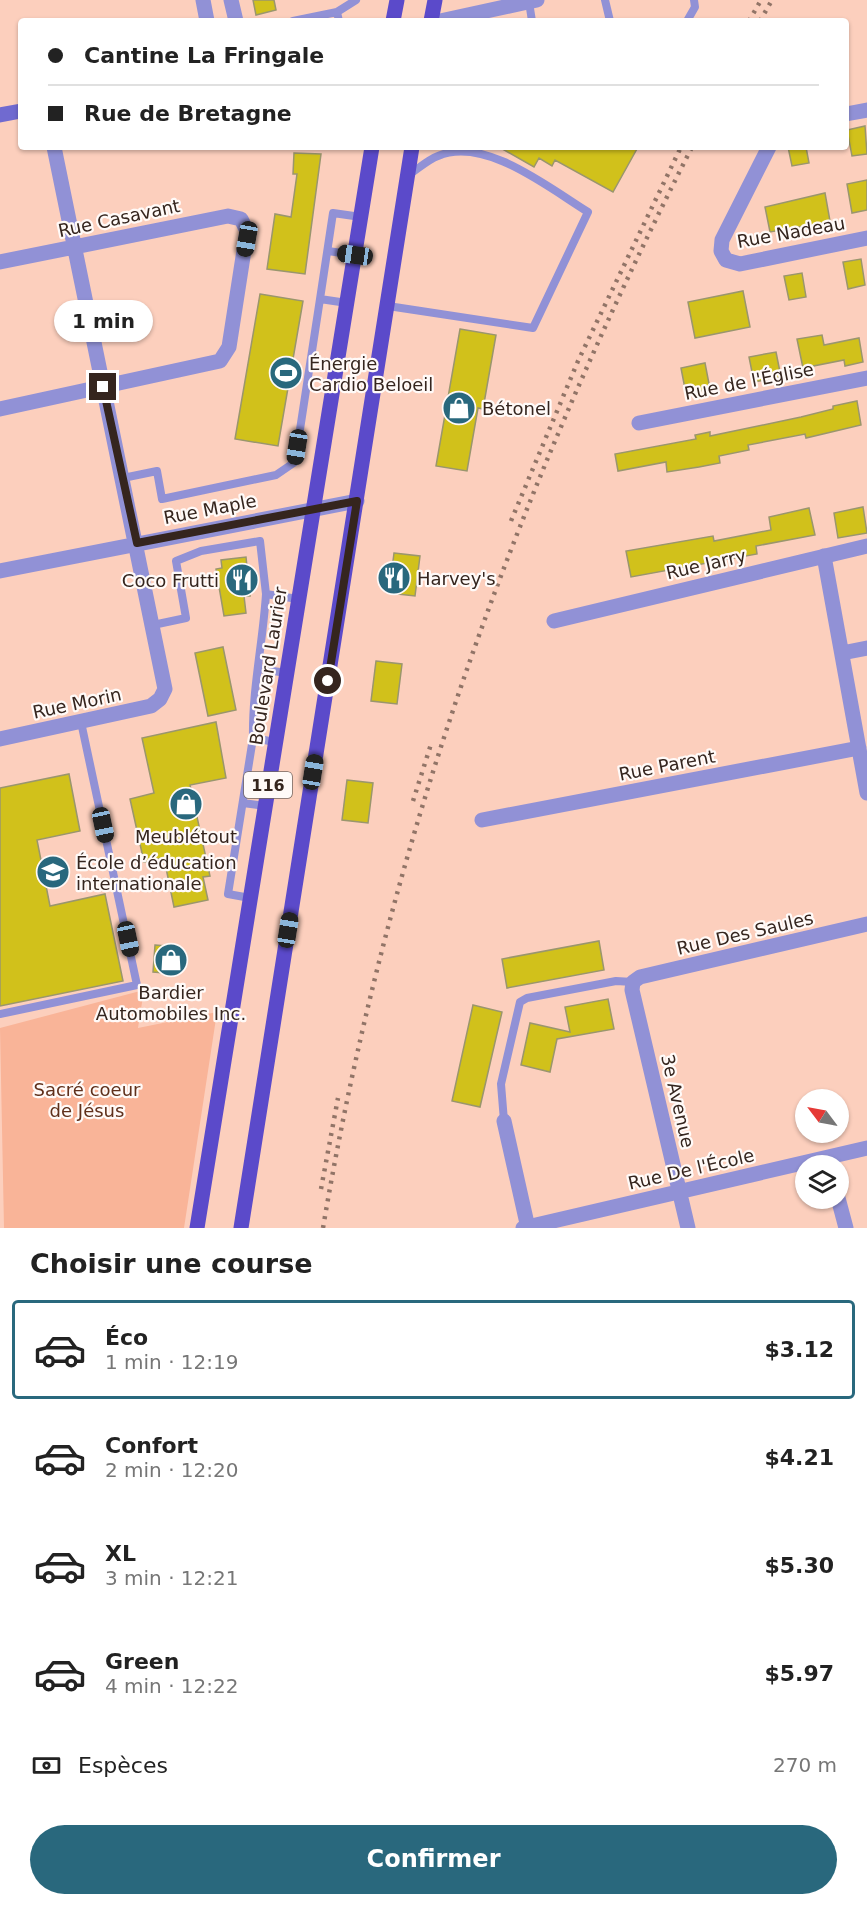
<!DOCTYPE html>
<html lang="fr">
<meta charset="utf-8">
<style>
body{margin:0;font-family:"DejaVu Sans",sans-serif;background:#f6f6f6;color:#222;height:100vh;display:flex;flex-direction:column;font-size:22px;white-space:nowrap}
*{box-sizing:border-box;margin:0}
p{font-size:20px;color:#767676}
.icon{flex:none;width:33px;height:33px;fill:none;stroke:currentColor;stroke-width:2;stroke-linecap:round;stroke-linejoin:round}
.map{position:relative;height:1228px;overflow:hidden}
.panel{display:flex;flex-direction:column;background:#fff;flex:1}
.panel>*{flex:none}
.hud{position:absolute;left:18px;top:18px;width:831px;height:132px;border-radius:6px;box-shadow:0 2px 4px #0004;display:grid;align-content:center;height:132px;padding:0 30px;background:#fff}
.needle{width:39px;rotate:302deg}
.tools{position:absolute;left:795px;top:1089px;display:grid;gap:12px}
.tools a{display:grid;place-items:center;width:54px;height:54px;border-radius:50%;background:#fff;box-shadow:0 2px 4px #0004;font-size:30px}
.end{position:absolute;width:27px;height:27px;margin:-14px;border:8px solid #35251e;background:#fff;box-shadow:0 0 0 3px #fff}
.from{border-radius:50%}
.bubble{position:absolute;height:42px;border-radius:21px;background:#fff;box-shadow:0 2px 4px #0004;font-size:20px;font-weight:800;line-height:42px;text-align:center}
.car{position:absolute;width:18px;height:36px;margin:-18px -9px;border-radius:8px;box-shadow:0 0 4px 2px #0007;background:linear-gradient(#222 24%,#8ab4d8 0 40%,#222 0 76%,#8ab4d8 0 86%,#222 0)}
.hud b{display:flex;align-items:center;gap:21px;height:57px;font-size:22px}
.hud b+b{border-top:2px solid #e0e0e0}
.hud i{width:15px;height:15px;background:#222}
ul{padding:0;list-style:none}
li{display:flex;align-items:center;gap:18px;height:99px;margin:0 12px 9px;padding:0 18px;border:3px solid transparent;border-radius:6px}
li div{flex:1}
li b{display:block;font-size:22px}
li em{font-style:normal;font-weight:800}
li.on{border-color:#29687d}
li>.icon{width:54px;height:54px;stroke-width:1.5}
h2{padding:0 30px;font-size:27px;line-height:72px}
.pay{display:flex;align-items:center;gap:15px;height:66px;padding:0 30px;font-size:22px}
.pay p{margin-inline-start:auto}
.action{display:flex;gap:12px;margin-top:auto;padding:12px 30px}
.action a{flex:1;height:69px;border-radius:36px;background:#29687d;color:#fff;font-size:24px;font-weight:800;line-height:69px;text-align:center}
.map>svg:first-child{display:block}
.green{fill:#f9b498}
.building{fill:#d1c11b;stroke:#9a966d;stroke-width:1.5}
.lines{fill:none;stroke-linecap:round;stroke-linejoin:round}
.service{stroke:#9191d6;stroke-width:8}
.minor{stroke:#9191d6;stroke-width:15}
.tertiary{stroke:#9191d6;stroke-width:15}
.secondary{stroke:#706ad0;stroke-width:15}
.primary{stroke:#5b4aca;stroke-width:15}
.rail{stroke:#917467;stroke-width:4.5;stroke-dasharray:3 6;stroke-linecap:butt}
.route{stroke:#35251e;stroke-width:8}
.labels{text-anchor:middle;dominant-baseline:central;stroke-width:4.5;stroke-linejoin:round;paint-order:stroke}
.shield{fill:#fffaf8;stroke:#72655f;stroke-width:1.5}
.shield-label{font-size:16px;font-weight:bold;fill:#35251e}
.street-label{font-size:18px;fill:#35251e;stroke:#fffaf8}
.poi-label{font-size:18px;fill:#35251e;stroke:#fffaf8;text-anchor:start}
.park-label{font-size:18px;fill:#60301b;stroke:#fffaf8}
</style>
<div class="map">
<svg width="867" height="1228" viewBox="0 0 867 1228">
<rect width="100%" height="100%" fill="#fccfbd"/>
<path class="green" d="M144 990 138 1028 217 1012 184 1228H4L0 1028Z"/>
<path class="building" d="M253 0H274L276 10 256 15Z
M865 126 867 154 852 156 847 130Z
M499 147H638L613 192 555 160 552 166 539 158 534 167Z
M788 147H806L809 163 792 166Z
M294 153 321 154 305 274 267 269 275 214 291 217 297 174H293Z
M867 180V210L852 213 847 184Z
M825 193 830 221 805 228V226L770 232 765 207Z
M861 259 865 285 848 289 843 262Z
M802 273 806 297 789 300 784 276Z
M743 291 750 327 695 338 688 302Z
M260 294 303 301 278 446 235 439Z
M460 329 496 335 483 409 478 408 467 471 436 466Z
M822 335 824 345 859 338 863 362 845 366 844 360 803 368 797 339Z
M776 352 781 377 754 382 749 357Z
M705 363 710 389 686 394 681 368Z
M857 401 861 425 806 438 805 434 748 445 749 450 719 456 720 463 699 467 667 472 666 462 618 471 615 454 696 439 695 435 710 432V436L801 417 833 409V406Z
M863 507 867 533 838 538 834 513Z
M809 508 815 535 756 546 757 554 631 577 626 551 713 536 714 541 771 530 769 517Z
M394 553 420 556 415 596 389 593Z
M246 557 250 596H244L246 613 224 616 216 569 222 568 221 560Z
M223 647 236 710 208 716 195 653Z
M376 661 402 664 397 704 371 701Z
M216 722 226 778 190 785 210 876 203 877 208 900 174 907 164 858 144 862 130 799 154 793 142 738Z
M69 774 80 831 37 840 50 906 105 894 123 981 0 1006V788Z
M347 780 373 783 368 823 342 820Z
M599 941 604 970 507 988 502 959Z
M155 945 179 947 177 974 153 972Z
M608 999 614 1029 557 1039 550 1072 521 1065 530 1023 570 1032 565 1007Z
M473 1005 502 1012 480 1107 452 1101Z"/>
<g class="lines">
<path class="service" d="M605 0 610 21
M529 2 532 21
M293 21 337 12
M339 21 337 12 356 0
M687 21 695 7 694 0
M328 251 355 255
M320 299 333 213 361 217
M388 306 533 328 588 212C549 188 485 136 438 156 427 160 417 170 407 176
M123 478 157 471 162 499 276 475 295 462 320 299 347 303
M153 625 186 618 176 561 201 551 260 541 266 594 298 599
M259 669 287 673
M253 738 275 742
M243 803 265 806
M250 898 228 894 253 738C252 690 263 642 266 594
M0 1014 137 985 81 722
M504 1121 501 1084 520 1002 527 998 616 981 633 982"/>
<path class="minor" d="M203 0 207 21
M231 0 236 21
M846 114 867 110
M769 147 722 240 721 251 726 260 740 264 867 238
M0 262 228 216 241 219 247 231 229 347 220 361 0 409
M639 423 867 378
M824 556 867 793
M0 571 357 501
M554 621 867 546
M842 653 867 648
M0 739 151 706 160 699 165 689 54 147
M482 820 859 748
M504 1121 528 1228
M838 1198 846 1228
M523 1228 867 1148
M688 1228 632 990 633 982 640 977 867 924"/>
<path class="tertiary" d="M440 21 537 0"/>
<path class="secondary" d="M0 115 21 111"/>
<path class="primary" d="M393 21 397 0
M431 21 435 0
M197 1228 372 147
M241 1228 412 147"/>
<path class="rail" d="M749 21 761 0
M760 21 772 0
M511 521 578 361 681 147
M413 801 432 741
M321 1189 338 1098
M323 1228C388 843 515 495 692 147"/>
</g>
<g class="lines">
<path class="route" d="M103 387 137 543 357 501 328 681"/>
</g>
<defs>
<symbol id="stadium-disc" viewBox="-11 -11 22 22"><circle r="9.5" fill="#29687d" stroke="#fffaf8"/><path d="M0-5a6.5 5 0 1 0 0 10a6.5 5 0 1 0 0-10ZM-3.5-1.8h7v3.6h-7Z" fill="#fff"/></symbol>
<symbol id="shop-disc" viewBox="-11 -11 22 22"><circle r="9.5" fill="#29687d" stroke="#fffaf8"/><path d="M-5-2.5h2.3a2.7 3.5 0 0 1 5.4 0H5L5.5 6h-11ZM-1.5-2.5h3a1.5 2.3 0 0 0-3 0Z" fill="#fff"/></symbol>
<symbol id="restaurant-disc" viewBox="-11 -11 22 22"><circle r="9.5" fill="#29687d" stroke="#fffaf8"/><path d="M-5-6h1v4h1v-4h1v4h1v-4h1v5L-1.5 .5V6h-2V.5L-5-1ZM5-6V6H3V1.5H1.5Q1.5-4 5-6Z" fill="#fff"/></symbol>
<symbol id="school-disc" viewBox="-11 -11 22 22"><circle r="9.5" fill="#29687d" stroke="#fffaf8"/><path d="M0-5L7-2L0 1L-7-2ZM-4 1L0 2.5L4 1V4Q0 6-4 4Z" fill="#fff"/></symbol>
</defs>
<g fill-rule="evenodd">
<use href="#stadium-disc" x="267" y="354" width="38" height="38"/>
<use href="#shop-disc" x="440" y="389" width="38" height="38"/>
<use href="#restaurant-disc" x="375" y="559" width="38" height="38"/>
<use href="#restaurant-disc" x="223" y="561" width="38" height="38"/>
<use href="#shop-disc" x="167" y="785" width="38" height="38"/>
<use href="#school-disc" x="34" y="853" width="38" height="38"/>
<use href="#shop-disc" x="152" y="941" width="38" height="38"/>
</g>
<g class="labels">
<rect class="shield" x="244" y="772" width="48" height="26" rx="4.5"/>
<g class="shield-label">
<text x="268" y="785">116</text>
</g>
<g class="street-label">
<text transform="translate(119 218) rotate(-12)">Rue Casavant</text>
<text transform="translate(791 232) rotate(-10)">Rue Nadeau</text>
<text transform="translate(749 381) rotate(-11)">Rue de l'Église</text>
<text transform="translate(210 509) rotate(-11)">Rue Maple</text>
<text transform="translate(706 564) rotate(-13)">Rue Jarry</text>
<text transform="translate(268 666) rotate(-81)">Boulevard Laurier</text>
<text transform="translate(77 703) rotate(-12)">Rue Morin</text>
<text transform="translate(667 765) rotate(-11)">Rue Parent</text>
<text transform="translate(745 933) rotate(-13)">Rue Des Saules</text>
<text transform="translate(678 1101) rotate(77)">3e Avenue</text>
<text transform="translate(691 1169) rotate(-13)">Rue De l'École</text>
</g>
<g class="poi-label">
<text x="309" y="363">Énergie<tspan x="309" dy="21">Cardio Beloeil</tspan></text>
<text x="482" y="408">Bétonel</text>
<text x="417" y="578">Harvey's</text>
<text x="219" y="580" text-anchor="end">Coco Frutti</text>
<text x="186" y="836" text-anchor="middle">Meublétout</text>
<text x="76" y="862">École d’éducation<tspan x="76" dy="21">internationale</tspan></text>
<text x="171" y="992" text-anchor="middle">Bardier<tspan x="171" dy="21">Automobiles Inc.</tspan></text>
</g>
<g class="park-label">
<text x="87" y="1089">Sacré coeur<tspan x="87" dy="21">de Jésus</tspan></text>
</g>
</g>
</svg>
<div class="tools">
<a><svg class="needle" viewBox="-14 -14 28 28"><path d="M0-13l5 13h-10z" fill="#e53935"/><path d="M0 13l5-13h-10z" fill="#767676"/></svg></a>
<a><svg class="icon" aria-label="layers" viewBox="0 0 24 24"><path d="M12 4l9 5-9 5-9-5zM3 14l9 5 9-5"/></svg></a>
</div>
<i class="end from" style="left:328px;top:681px"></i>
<i class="end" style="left:103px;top:387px"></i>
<div class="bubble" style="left:54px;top:300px;width:99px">1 min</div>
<i class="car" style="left:247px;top:239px;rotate:190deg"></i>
<i class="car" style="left:355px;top:255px;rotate:278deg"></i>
<i class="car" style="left:297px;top:447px;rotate:189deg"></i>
<i class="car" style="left:313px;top:772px;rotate:9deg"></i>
<i class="car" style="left:103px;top:825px;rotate:168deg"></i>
<i class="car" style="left:288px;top:930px;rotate:9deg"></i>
<i class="car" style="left:128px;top:939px;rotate:168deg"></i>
<div class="hud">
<b><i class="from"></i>Cantine La Fringale</b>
<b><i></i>Rue de Bretagne</b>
</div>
</div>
<section class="panel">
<h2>Choisir une course</h2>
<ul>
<li class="on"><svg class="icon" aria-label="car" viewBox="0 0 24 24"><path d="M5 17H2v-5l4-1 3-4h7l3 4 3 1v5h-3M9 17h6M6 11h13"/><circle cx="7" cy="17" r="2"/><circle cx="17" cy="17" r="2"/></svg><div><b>Éco</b><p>1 min · 12:19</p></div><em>$3.12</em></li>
<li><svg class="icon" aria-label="car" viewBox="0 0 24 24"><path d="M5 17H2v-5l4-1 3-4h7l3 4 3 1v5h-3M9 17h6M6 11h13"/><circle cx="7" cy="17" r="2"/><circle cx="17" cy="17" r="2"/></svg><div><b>Confort</b><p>2 min · 12:20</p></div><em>$4.21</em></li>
<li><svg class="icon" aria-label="car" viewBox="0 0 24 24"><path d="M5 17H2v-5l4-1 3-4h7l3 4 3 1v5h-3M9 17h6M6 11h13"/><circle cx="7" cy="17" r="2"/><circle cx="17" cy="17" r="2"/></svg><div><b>XL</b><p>3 min · 12:21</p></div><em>$5.30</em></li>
<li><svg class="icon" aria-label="car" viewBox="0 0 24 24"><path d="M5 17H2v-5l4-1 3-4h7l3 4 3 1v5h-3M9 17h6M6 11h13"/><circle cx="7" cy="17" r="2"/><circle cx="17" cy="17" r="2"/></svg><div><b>Green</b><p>4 min · 12:22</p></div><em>$5.97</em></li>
</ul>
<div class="pay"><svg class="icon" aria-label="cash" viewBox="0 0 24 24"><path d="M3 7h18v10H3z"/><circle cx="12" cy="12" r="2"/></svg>Espèces<p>270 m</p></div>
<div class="action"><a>Confirmer</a></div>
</section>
